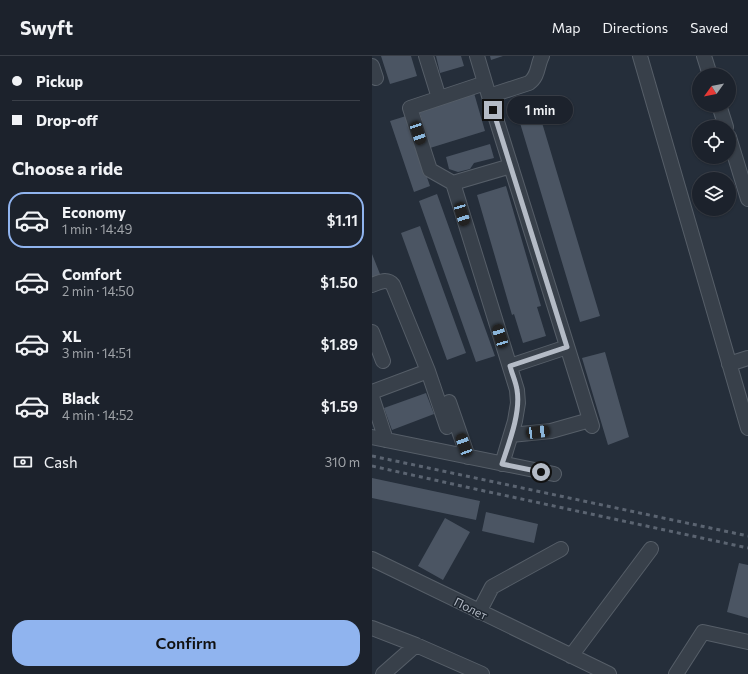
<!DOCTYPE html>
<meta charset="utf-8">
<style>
body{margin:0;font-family:Commissioner,sans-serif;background:#252a34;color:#f1f3f6;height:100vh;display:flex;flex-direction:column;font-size:15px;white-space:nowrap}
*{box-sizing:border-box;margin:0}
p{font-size:13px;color:#a0a4a9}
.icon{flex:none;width:22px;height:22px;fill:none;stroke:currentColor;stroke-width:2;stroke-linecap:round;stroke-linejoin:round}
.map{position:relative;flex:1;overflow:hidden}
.drawer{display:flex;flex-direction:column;background:#1c222c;width:372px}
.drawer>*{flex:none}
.hud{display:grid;align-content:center;height:88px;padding:0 12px;background:#1c222c}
.needle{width:26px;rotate:237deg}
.fabs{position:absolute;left:320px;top:12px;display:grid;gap:8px}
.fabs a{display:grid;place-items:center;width:44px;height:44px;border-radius:50%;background:#1c222c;box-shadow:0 1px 3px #0004,0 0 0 1px #3a3f48;font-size:20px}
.end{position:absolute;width:18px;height:18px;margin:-9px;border:5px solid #b4bbc6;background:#111;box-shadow:0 0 0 2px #111}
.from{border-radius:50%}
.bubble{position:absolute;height:28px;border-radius:14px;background:#1c222c;box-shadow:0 1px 3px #0004,0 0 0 1px #3a3f48;font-size:13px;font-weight:600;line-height:28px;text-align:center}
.car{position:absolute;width:12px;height:24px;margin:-12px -6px;border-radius:5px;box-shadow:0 0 3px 1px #0007;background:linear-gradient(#222 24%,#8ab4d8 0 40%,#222 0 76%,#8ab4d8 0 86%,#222 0)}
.hud b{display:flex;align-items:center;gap:14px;height:38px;font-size:15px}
.hud b+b{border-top:1px solid #3a3f48}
.hud i{width:10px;height:10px;background:#f1f3f6}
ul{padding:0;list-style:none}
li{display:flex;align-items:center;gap:12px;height:56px;margin:0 8px 6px;padding:0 4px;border:2px solid transparent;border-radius:16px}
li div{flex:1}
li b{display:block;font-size:15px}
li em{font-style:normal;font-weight:600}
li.selected{border-color:#90b4ef}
li>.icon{width:36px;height:36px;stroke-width:1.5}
h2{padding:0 12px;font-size:18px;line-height:48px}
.pay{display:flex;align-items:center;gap:10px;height:44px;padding:0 12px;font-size:15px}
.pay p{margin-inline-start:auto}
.action{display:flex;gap:8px;margin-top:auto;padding:8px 12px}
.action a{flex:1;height:46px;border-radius:16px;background:#90b4ef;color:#111;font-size:16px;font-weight:600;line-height:46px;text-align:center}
header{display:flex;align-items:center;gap:24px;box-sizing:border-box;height:56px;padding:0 20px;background:#1c222c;border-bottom:1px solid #3a3f48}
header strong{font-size:19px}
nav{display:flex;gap:22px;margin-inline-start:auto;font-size:14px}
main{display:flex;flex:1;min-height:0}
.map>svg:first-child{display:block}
.building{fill:#4b5563}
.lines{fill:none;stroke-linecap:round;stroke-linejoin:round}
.minor-casing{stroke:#565e68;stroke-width:16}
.minor{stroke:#38404a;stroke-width:14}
.rail{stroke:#5b6471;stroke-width:3;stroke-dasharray:4 4;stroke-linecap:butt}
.route{stroke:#b4bbc6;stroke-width:5}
.labels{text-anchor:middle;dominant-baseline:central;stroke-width:3;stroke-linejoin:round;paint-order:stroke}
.street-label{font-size:12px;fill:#b4bbc6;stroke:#1d252f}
</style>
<header>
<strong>Swyft</strong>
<nav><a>Map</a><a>Directions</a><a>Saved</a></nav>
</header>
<main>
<section class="drawer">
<div class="hud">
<b><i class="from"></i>Pickup</b>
<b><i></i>Drop-off</b>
</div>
<h2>Choose a ride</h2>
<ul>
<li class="selected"><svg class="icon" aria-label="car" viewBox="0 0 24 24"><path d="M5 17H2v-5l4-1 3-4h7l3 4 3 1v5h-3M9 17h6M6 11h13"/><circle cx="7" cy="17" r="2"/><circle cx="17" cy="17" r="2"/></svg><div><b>Economy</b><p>1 min · 14:49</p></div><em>$1.11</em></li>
<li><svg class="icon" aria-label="car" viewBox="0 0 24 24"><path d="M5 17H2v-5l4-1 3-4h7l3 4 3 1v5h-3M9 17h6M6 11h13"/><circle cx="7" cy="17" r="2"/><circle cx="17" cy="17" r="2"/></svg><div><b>Comfort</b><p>2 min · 14:50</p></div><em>$1.50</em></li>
<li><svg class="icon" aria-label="car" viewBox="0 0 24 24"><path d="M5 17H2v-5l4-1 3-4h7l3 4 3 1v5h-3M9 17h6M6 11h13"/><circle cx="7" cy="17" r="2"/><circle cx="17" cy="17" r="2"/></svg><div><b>XL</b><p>3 min · 14:51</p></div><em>$1.89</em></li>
<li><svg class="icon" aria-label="car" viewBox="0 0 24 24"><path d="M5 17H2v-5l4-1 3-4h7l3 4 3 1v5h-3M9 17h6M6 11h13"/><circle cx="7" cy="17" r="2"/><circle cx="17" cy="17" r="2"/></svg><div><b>Black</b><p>4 min · 14:52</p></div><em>$1.59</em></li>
</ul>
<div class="pay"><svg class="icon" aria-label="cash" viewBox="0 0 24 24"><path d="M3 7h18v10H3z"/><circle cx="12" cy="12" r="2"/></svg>Cash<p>310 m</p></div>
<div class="action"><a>Confirm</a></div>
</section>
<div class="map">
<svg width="376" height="618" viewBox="0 0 376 618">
<rect width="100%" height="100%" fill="#252e3a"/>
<path class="building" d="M9 0H39L45 20 18 28Z
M64 0H89L92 10 68 17Z
M118 0H131L119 4Z
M102 37 113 75 58 92 47 54Z
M165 50 228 260 208 266 145 57Z
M34 60 58 130 42 136 18 65Z
M118 88 122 102 102 107 98 113 86 116 77 113 74 101Z
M134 130 169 250 165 251 174 280 151 287 142 258 140 259 105 139Z
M65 138 123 300 104 306 47 145Z
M48 170 94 297 75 304 29 177Z
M0 198 8 218 0 221Z
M233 296 257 381 236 389 210 302Z
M54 337 62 358 20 374 12 352Z
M0 422 108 445 104 464 0 442Z
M114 456 166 468 162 487 110 475Z
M73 462 98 476 71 524 46 510Z
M367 507 376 509V562L355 556Z"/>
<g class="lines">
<defs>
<path id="minor" d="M54 0 67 42
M105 0 117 40 220 370
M268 0 376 372
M332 0 338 19
M0 10 4 22
M113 27 38 52 58 114 81 127 139 110
M117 40 157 27C167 20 165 9 170 0
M347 49 354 71
M357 81 376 143
M81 127 145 334 146 347 143 365 130 408
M0 229C7 226 15 222 21 229L56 315
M0 276 11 305
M357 308 376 302
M138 310 195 291
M0 336 56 315 75 371
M0 341 14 384
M77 346 96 401
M139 379 179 375 218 364
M0 381 182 418
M0 503 237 618
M107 556 120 531 189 493
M0 572 44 589 110 618
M199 600 279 493
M11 618 44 589
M304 618 331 576 376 586"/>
</defs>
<use href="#minor" class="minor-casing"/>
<use href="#minor" class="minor"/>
<path class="rail" d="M0 400 376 480
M0 410 94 431 376 492"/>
</g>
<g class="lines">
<path class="route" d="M121 54 195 291 138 310C140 318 144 326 145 334 149 356 137 387 130 408L169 416"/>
</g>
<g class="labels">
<g class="street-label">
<text transform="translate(99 552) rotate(26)">Полет</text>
</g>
</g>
</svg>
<div class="fabs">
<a><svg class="needle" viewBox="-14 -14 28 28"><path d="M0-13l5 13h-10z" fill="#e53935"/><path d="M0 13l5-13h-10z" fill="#a0a4a9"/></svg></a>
<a><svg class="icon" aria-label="locate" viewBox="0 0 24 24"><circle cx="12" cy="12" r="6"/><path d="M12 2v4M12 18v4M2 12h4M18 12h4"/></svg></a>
<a><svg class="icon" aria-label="layers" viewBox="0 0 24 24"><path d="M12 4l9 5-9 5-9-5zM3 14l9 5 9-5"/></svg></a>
</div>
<i class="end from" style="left:169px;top:416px"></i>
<i class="end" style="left:121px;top:54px"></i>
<div class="bubble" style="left:135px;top:40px;width:66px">1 min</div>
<i class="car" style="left:46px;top:77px;rotate:162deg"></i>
<i class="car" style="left:90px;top:158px;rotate:163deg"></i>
<i class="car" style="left:128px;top:280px;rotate:343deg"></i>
<i class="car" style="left:166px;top:376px;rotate:83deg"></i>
<i class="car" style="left:92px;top:389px;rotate:340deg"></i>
</div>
</main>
